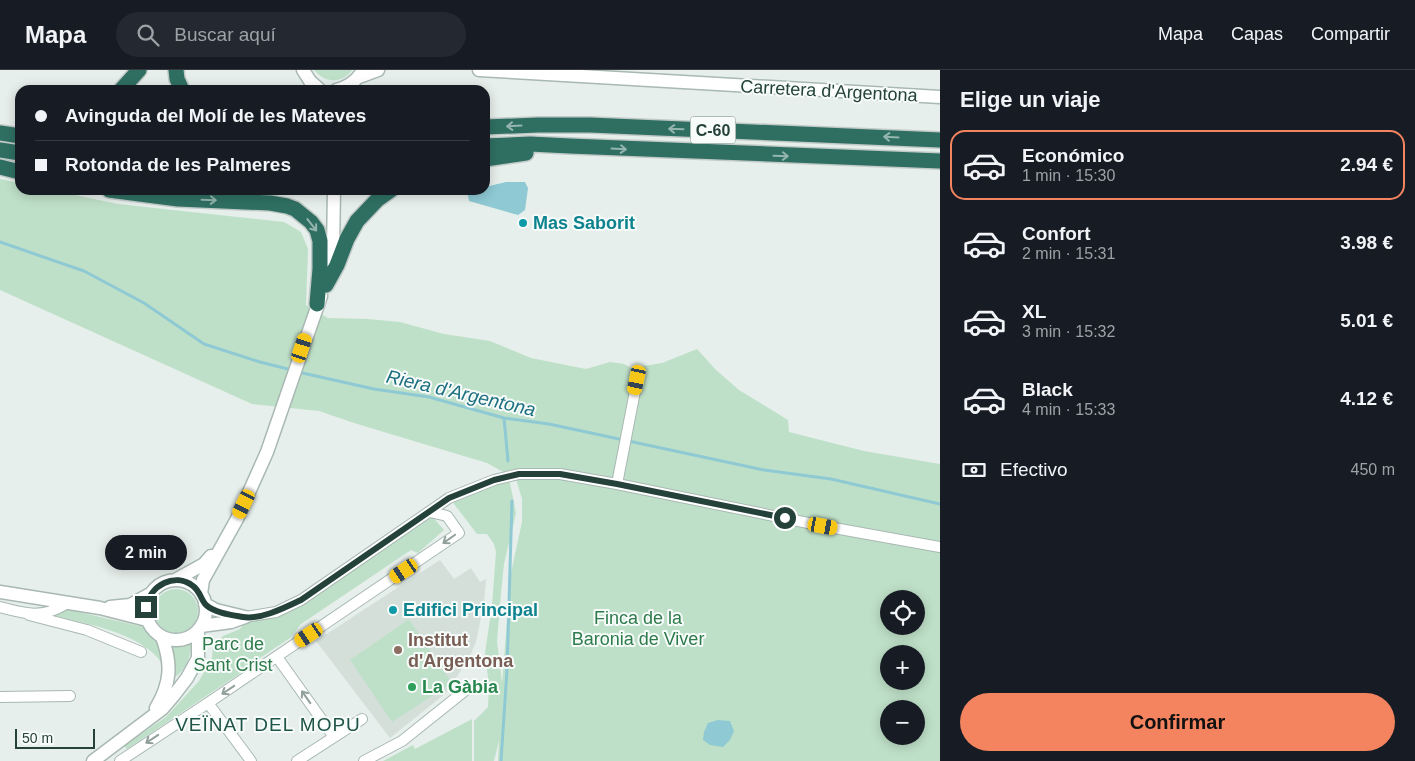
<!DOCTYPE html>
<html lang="es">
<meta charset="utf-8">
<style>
body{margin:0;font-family:Helvetica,sans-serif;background:#242831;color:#f1f3f6;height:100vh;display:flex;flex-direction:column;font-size:19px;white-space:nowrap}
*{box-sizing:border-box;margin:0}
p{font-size:16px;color:#9ea1a6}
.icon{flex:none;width:28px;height:28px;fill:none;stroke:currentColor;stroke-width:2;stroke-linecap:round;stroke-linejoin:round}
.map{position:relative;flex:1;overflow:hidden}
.details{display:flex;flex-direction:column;background:#171b24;width:475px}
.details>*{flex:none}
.hud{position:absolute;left:15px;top:15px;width:475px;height:110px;border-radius:15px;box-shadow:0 2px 12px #0003;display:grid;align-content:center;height:110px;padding:0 20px;background:#171b24}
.controls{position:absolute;left:880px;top:520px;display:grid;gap:10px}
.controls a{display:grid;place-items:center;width:45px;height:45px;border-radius:50%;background:#171b24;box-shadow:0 2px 12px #0003;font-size:25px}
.scale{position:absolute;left:15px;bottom:12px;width:80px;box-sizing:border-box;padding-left:5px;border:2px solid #24423a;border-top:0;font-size:14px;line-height:18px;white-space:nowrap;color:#24423a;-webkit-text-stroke:4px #f7fbf9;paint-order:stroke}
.end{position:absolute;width:22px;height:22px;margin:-11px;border:6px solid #24423a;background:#fff;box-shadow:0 0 0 2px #fff}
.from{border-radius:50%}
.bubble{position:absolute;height:35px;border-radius:18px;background:#171b24;box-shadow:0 2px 12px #0003;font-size:16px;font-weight:800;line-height:35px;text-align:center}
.car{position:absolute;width:15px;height:30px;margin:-15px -8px;border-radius:6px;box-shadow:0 0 4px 1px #0007;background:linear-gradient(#f5c518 24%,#345 0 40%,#f5c518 0 76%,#345 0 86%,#f5c518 0)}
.hud b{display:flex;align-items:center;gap:18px;height:48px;font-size:19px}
.hud b+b{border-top:1px solid #363941}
.hud i{width:12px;height:12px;background:#f1f3f6}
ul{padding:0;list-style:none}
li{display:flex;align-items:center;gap:15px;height:70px;margin:0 10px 8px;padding:0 10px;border:2px solid transparent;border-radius:15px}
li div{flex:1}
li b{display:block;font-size:19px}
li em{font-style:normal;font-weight:800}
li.current{border-color:#f4845f}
li>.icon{width:45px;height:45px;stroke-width:1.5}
h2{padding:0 20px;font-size:22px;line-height:60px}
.pay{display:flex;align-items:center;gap:12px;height:55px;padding:0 20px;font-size:19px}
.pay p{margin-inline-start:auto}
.action{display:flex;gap:10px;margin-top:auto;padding:10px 20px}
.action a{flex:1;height:58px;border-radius:30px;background:#f4845f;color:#111;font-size:20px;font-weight:800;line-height:58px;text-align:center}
header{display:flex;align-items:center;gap:30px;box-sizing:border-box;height:70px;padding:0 25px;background:#171b24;border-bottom:1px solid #363941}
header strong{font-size:24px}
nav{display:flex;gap:28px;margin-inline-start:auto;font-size:18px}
.search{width:350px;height:45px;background:#242831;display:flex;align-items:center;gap:12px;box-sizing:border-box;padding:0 18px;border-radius:28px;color:#9ea1a6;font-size:19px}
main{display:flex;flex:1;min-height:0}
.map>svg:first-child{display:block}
.built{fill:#d4dfda}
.green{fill:#bfe0c8;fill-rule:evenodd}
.water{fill:#8ec9d4}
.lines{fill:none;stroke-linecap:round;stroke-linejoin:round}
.stream{stroke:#8ec9d4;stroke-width:3}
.minor-casing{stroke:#a8b8b2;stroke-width:12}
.tertiary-casing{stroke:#a8b8b2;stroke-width:15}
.motorway-casing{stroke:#c2cac8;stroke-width:18}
.minor{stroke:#fff;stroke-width:10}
.tertiary{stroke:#fff;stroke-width:12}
.motorway{stroke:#2f6f62;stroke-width:15}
.oneway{stroke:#93b5ae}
.oneway2{stroke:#92a09c}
.route{stroke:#24423a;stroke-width:6}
.culture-dot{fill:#0f9aa8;stroke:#f7fbf9;stroke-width:2}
.education-dot{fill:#8d6e63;stroke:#f7fbf9;stroke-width:2}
.leisure-dot{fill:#2e9e5b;stroke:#f7fbf9;stroke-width:2}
.labels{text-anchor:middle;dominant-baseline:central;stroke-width:4;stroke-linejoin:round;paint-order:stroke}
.shield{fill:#f7fbf9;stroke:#637a73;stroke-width:1}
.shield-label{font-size:16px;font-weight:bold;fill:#24423a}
.street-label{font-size:18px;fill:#24423a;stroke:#f7fbf9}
.culture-label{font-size:18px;font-weight:bold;fill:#0d838f;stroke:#f7fbf9;text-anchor:start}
.park-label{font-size:18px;fill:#2d7a4b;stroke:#f7fbf9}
.education-label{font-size:18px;font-weight:bold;fill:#785e54;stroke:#f7fbf9;text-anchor:start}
.leisure-label{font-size:18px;font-weight:bold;fill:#27864d;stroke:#f7fbf9;text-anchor:start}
.water-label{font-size:19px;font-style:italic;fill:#1c6f80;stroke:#f7fbf9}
.neighbourhood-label{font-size:19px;letter-spacing:1px;fill:#1f5548;stroke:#f7fbf9}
</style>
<header>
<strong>Mapa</strong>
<div class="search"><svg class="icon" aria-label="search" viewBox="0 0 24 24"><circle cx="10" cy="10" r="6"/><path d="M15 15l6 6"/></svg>Buscar aquí</div>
<nav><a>Mapa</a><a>Capas</a><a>Compartir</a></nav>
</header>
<main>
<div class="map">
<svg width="940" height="691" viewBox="0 0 940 691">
<rect width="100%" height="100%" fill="#e6efeb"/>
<path class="built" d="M440 490 454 509 471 498 480 512 486 509 484 533 476 572 469 588 446 623 390 668 316 571Z"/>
<path class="green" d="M314 0H352C343 14 324 13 314 0Z
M0 109 20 113V120H51L118 134 284 152 301 162 308 179 306 235 328 248 368 249 400 252 444 264 490 271 531 288 586 299 610 292 624 294 631 298 662 293 697 279 716 300 739 320 788 350 789 362 864 381 940 394V691H498L499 671 494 691H474V651L488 637 489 616 485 583 492 535 496 482 494 474 487 464H477L451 430 509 408 516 443 504 494 501 523 497 571 502 613 511 503 522 452V429L516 409 487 393 354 353 319 341 252 334 0 220ZM889 529H916V556H889ZM889 584H916V611H889ZM889 639H916V666H889Z
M431 445 444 460 418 483 411 480 301 554 290 568 260 588 251 596 127 679 124 676 166 647 199 611 212 588 213 576 223 566 240 559 248 548 278 545Z
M154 541a22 22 0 1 1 44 0a22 22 0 1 1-44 0Z
M65 539 144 557 153 567 158 570 165 604C163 599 161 591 157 587 134 562 84 553 52 545Z
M409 549 452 613 392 652 350 590Z
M190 571C193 584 185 603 172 609L168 574 179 577Z
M472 649V691H383L413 675 415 679Z"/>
<path class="water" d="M506 112H525L528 118 525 140 518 145 469 131 467 120H485V117Z
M718 650 730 651 734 661 730 670 723 677 710 675 703 670 704 662 708 653Z"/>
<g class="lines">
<path class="stream" d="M0 172 84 201 144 233 204 274 260 292 292 300
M298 302 374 319 429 327 504 348 549 354 764 400 831 409 940 434
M504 348 508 391
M501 691 507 600 512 431"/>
<defs>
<path id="minor" d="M617 414 637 311
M0 537C26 544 41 549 66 534
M29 545 87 560 141 582
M245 547 276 542 301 530 449 428 494 410 519 404H560L617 414 823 456 940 477
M277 587 334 667
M0 627 70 626
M208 633 251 691
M120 691 208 633 459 463 447 446 430 442
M297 691 362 649
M364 691 402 671 467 619"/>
<path id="tertiary" d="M303 0 310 11 320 20
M479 0 940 27
M359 7 378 0
M336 20C349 17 357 11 363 0
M328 207 333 179 334 120
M175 510 204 494 211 486
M146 540a30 30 0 1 1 60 0a30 30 0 1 1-60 0Z
M0 522 100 538 147 550
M201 524 203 510 237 449 267 382 321 226
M205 534 216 540 245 547
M110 537 130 535 150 524
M201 556 231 552 245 547
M156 638C171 613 172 594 162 567
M93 691 162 639 174 625 187 608 198 588V560"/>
<path id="motorway" d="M176 0 177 9 182 20
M121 20 139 0
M485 57 538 55H590L940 70
M0 63 20 66
M485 76 530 74 570 76 940 91
M0 80 20 83
M485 89 526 83
M0 97 20 102
M109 120 178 129 270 133 287 136 295 139 311 152 317 160 320 171V199L317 234
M326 215 337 195 347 169 357 151 377 130 391 120"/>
</defs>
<use href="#minor" class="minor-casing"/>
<use href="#tertiary" class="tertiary-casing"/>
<use href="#motorway" class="motorway-casing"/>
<use href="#minor" class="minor"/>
<use href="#tertiary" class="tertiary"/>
<use href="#motorway" class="motorway"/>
</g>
<defs><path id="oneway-shaft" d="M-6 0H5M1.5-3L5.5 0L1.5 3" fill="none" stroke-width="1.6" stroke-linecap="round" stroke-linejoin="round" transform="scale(1.25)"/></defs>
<g class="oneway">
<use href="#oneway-shaft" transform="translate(514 56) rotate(177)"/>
<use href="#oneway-shaft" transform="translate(676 59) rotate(-178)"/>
<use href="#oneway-shaft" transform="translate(891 67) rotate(-177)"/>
<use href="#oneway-shaft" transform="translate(619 79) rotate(3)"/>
<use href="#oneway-shaft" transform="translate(781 86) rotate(2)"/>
<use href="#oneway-shaft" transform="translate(209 130) rotate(2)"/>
<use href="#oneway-shaft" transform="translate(312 155) rotate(52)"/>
</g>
<g class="oneway2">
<use href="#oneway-shaft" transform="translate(449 469) rotate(145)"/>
<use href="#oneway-shaft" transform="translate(228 620) rotate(146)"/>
<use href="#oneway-shaft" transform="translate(306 627) rotate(-125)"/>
<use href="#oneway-shaft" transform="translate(152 669) rotate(146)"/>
</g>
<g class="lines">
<path class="route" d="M146 537C150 515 175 502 193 516 200 521 201 530 206 535 215 543 232 545 243 547 261 550 286 537 301 530L449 428 494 410 519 404H560L617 414 785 448"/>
</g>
<g class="culture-dot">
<circle cx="523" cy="153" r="5"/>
<circle cx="393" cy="540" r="5"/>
</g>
<circle class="education-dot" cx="398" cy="580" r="5"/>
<circle class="leisure-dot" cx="412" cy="617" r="5"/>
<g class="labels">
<rect class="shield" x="690.5" y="46.5" width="45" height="27" rx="4"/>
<g class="shield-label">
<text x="713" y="60">C-60</text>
</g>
<g class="street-label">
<text transform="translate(829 21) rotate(3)">Carretera d'Argentona</text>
</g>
<g class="culture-label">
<text x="533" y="153">Mas Saborit</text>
<text x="403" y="540">Edifici Principal</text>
</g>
<g class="park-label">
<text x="638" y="548">Finca de la<tspan x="638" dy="21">Baronia de Viver</tspan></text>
<text x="233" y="574">Parc de<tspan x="233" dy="21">Sant Crist</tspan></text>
</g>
<g class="education-label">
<text x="408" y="570">Institut<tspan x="408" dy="21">d'Argentona</tspan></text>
</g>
<g class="leisure-label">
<text x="422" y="617">La Gàbia</text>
</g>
<g class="water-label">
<text transform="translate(461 323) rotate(13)">Riera d'Argentona</text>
</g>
<g class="neighbourhood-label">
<text x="268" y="654">VEÏNAT DEL MOPU</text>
</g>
</g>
</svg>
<div class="controls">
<a><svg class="icon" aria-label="locate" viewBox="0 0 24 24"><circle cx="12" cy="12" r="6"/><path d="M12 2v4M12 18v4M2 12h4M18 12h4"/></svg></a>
<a>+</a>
<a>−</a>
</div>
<div class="scale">50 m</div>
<i class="end from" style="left:785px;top:448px"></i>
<i class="end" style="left:146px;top:537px"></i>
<div class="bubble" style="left:105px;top:465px;width:82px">2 min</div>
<i class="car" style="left:302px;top:278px;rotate:18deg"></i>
<i class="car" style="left:637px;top:310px;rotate:192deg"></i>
<i class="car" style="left:244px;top:434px;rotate:206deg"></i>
<i class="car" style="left:823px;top:456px;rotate:100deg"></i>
<i class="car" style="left:404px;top:501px;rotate:236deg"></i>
<i class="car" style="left:309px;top:565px;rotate:236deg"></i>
<div class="hud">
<b><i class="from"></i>Avinguda del Molí de les Mateves</b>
<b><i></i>Rotonda de les Palmeres</b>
</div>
</div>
<section class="details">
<h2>Elige un viaje</h2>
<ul>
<li class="current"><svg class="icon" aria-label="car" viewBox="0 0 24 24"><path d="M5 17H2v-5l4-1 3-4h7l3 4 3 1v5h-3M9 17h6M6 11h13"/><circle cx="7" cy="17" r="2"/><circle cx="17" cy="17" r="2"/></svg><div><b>Económico</b><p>1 min · 15:30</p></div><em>2.94 €</em></li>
<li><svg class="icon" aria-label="car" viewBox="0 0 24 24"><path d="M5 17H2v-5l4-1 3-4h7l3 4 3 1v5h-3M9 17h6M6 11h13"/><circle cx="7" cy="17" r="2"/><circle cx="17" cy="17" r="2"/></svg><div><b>Confort</b><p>2 min · 15:31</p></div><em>3.98 €</em></li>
<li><svg class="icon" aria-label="car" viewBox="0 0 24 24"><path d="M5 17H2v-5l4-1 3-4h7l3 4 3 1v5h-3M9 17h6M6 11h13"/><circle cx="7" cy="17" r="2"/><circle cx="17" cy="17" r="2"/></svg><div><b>XL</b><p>3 min · 15:32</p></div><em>5.01 €</em></li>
<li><svg class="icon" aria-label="car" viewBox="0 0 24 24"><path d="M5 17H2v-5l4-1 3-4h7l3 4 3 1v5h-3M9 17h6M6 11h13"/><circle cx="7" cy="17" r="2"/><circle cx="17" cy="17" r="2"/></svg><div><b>Black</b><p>4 min · 15:33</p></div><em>4.12 €</em></li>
</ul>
<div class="pay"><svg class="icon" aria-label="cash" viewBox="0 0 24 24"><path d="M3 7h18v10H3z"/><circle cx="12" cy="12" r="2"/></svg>Efectivo<p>450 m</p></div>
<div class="action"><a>Confirmar</a></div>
</section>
</main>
